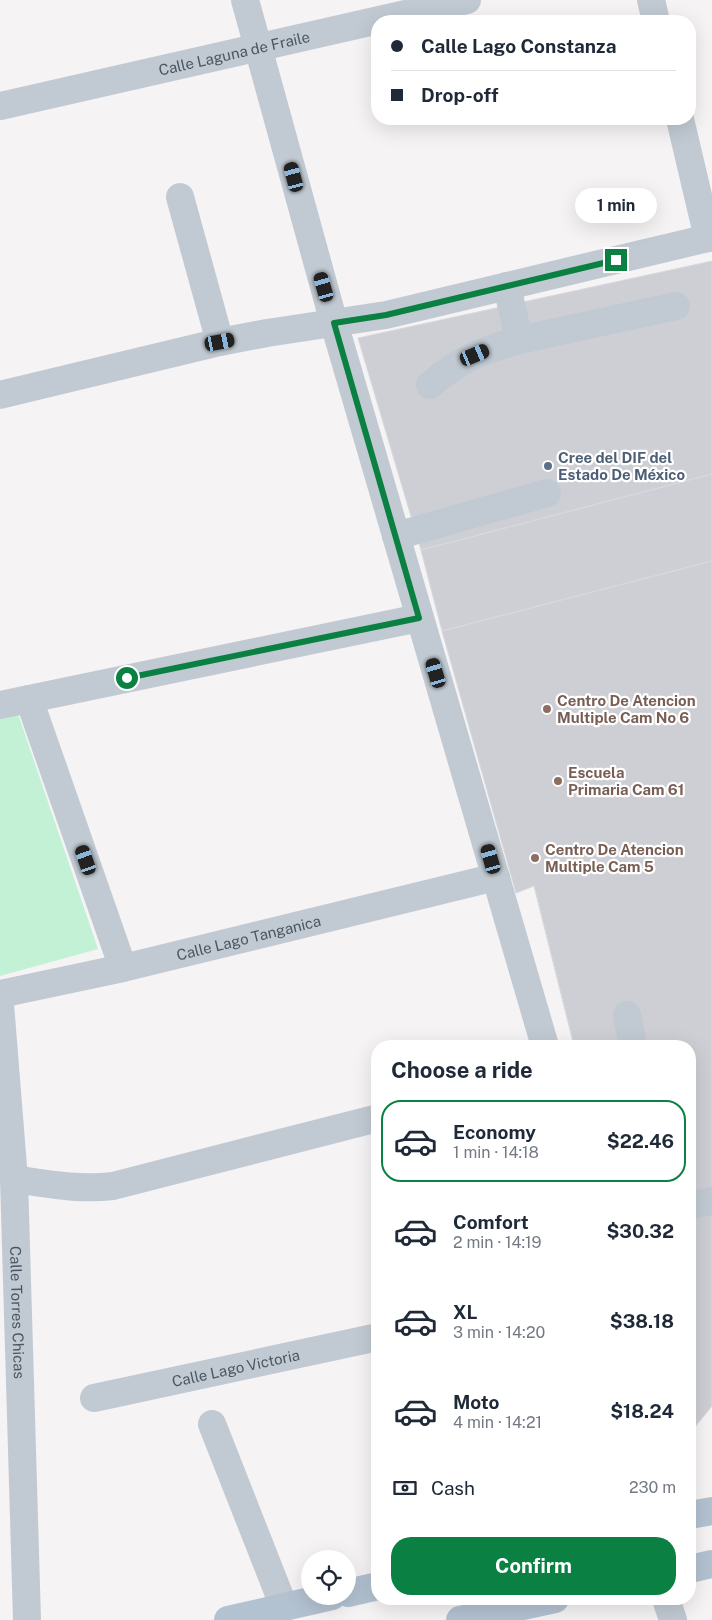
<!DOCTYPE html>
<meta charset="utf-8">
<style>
body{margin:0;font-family:"Public Sans",sans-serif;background:#f6f6f7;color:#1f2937;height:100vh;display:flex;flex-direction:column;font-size:19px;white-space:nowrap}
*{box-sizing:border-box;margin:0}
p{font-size:16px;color:#747a83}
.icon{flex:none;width:28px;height:28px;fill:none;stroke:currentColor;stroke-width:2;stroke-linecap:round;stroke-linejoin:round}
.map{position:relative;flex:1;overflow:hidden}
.side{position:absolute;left:371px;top:1040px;width:325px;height:565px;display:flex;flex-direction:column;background:#fff;border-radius:20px;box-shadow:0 5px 20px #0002}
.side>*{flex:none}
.hud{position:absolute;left:371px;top:15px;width:325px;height:110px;border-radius:20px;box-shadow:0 5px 20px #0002;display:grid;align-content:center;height:110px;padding:0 20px;background:#fff}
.controls{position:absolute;left:301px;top:1550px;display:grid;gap:10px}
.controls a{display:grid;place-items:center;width:55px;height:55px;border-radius:50%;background:#fff;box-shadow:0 5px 20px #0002;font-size:25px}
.end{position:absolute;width:22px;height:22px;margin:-11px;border:6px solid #0b8043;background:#fff;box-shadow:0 0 0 2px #fff}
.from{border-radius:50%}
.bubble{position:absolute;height:35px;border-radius:18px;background:#fff;box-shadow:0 5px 20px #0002;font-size:16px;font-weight:700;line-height:35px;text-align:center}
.car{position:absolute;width:15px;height:30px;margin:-15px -8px;border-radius:6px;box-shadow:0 0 4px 1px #0007;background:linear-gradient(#222 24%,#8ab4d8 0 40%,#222 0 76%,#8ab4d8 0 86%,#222 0)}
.hud b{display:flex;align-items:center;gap:18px;height:48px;font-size:19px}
.hud b+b{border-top:1px solid #e0e1e3}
.hud i{width:12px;height:12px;background:#1f2937}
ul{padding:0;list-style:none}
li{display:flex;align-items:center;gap:15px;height:82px;margin:0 10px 8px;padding:0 10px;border:2px solid transparent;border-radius:20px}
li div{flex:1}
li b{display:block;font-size:19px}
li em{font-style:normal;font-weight:700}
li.active{border-color:#0b8043}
li>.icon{width:45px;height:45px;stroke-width:1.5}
h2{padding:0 20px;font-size:22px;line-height:60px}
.pay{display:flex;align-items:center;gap:12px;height:55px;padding:0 20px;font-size:19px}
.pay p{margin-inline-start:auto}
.action{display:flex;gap:10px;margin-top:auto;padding:10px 20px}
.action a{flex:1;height:58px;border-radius:20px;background:#0b8043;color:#fff;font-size:20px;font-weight:700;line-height:58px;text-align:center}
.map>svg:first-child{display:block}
.green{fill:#c3f1d5}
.building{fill:#cdcfd5;stroke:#d7d9de}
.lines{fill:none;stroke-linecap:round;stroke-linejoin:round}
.minor{stroke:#c1cad2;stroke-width:28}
.major{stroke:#b3c2d1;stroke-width:28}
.route{stroke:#0b8043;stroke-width:6}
.service-dot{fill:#5c6f8a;stroke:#fff;stroke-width:2}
.education-dot{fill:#8d6e63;stroke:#fff;stroke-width:2}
.labels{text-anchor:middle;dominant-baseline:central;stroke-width:4.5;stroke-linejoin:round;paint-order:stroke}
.street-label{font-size:15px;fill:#4a5661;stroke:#fff}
.service-label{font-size:15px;font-weight:bold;fill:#4e5e75;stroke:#fff;text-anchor:start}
.education-label{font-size:15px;font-weight:bold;fill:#785e54;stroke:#fff;text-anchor:start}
</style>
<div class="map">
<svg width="712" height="1620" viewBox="0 0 712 1620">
<rect width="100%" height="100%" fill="#f5f3f3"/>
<path class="green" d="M18 714 98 949 0 976V718Z"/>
<path class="building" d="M712 261V474L421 550 358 338Z
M712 474V561L442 631 421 550Z
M712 561V1406L690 1433V1046H574L534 886 516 893 442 631Z"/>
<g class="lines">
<g class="minor">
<path d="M245 0 334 323 545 1046"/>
<path d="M651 0 656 21"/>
<path id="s1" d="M0 106 467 0"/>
<path d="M680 119 708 238"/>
<path d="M180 197 220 342"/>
<path d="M507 286 519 340 676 306"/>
<path d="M430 385C460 359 481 351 519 340"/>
<path d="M0 395 220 342 267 333 386 315 712 237"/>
<path d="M396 536 547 493"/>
<path d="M29 699 123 968"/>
<path d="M0 705 419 618"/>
<path id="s2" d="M0 994 123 968 496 877"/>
<path id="s3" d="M0 1004 14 1179 27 1620"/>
<path d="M627 1015 633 1046"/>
<path d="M14 1179C48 1184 78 1190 113 1186L378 1118"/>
<path d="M690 1205 712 1201"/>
<path id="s4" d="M94 1398 378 1337"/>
<path d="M212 1424 284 1607"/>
<path d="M666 1599 673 1620"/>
</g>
<path class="major" d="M690 1515 712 1511
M690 1569 712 1564
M348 1593 378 1586
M228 1620 332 1596
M460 1620 555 1599"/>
</g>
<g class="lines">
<path class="route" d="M127 678 419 618 334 323 386 315 616 260"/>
</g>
<circle class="service-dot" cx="548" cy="466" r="5"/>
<g class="education-dot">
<circle cx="547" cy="709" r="5"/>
<circle cx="558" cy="781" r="5"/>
<circle cx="535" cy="858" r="5"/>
</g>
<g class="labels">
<g class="street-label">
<text stroke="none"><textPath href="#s1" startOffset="240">Calle Laguna de Fraile</textPath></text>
<text stroke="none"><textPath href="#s2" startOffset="255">Calle Lago Tanganica</textPath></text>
<text stroke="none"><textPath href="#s3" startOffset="309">Calle Torres Chicas</textPath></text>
<text stroke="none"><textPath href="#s4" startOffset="145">Calle Lago Victoria</textPath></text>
</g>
<g class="service-label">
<text x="558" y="457">Cree del DIF del<tspan x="558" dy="17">Estado De México</tspan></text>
</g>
<g class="education-label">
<text x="557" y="700">Centro De Atencion<tspan x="557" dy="17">Multiple Cam No 6</tspan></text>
<text x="568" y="772">Escuela<tspan x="568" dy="17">Primaria Cam 61</tspan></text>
<text x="545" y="849">Centro De Atencion<tspan x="545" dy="17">Multiple Cam 5</tspan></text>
</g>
</g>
</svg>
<div class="controls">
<a><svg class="icon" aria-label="locate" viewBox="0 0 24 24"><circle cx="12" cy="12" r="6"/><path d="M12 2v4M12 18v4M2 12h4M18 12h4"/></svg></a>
</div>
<i class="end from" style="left:127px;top:678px"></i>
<i class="end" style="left:616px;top:260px"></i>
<div class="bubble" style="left:575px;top:188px;width:82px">1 min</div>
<i class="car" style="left:294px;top:177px;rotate:345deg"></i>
<i class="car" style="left:324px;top:287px;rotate:344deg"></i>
<i class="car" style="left:220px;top:342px;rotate:79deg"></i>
<i class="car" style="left:475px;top:355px;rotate:67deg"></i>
<i class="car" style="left:436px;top:673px;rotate:343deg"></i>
<i class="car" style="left:491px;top:859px;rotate:344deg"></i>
<i class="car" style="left:86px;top:860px;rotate:341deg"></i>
<div class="hud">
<b><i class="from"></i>Calle Lago Constanza</b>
<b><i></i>Drop-off</b>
</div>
<section class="side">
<h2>Choose a ride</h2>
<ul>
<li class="active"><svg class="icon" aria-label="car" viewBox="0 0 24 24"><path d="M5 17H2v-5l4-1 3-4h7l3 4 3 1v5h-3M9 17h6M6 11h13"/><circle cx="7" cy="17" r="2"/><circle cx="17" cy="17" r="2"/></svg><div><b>Economy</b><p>1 min · 14:18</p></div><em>$22.46</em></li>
<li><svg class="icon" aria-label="car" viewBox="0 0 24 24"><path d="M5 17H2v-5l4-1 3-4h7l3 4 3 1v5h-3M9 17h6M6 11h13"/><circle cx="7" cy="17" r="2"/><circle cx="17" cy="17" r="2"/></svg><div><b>Comfort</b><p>2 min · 14:19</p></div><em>$30.32</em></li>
<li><svg class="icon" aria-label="car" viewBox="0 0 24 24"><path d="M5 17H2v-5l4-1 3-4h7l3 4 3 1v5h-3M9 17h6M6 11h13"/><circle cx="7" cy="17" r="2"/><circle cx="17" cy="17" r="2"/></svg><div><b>XL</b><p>3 min · 14:20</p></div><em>$38.18</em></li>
<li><svg class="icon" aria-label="car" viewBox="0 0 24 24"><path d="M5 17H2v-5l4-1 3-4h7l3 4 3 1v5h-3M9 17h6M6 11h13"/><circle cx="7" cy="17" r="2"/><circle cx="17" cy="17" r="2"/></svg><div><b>Moto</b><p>4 min · 14:21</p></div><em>$18.24</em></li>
</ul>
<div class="pay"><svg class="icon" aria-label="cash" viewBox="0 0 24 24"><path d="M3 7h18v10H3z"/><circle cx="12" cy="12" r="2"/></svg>Cash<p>230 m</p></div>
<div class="action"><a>Confirm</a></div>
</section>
</div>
